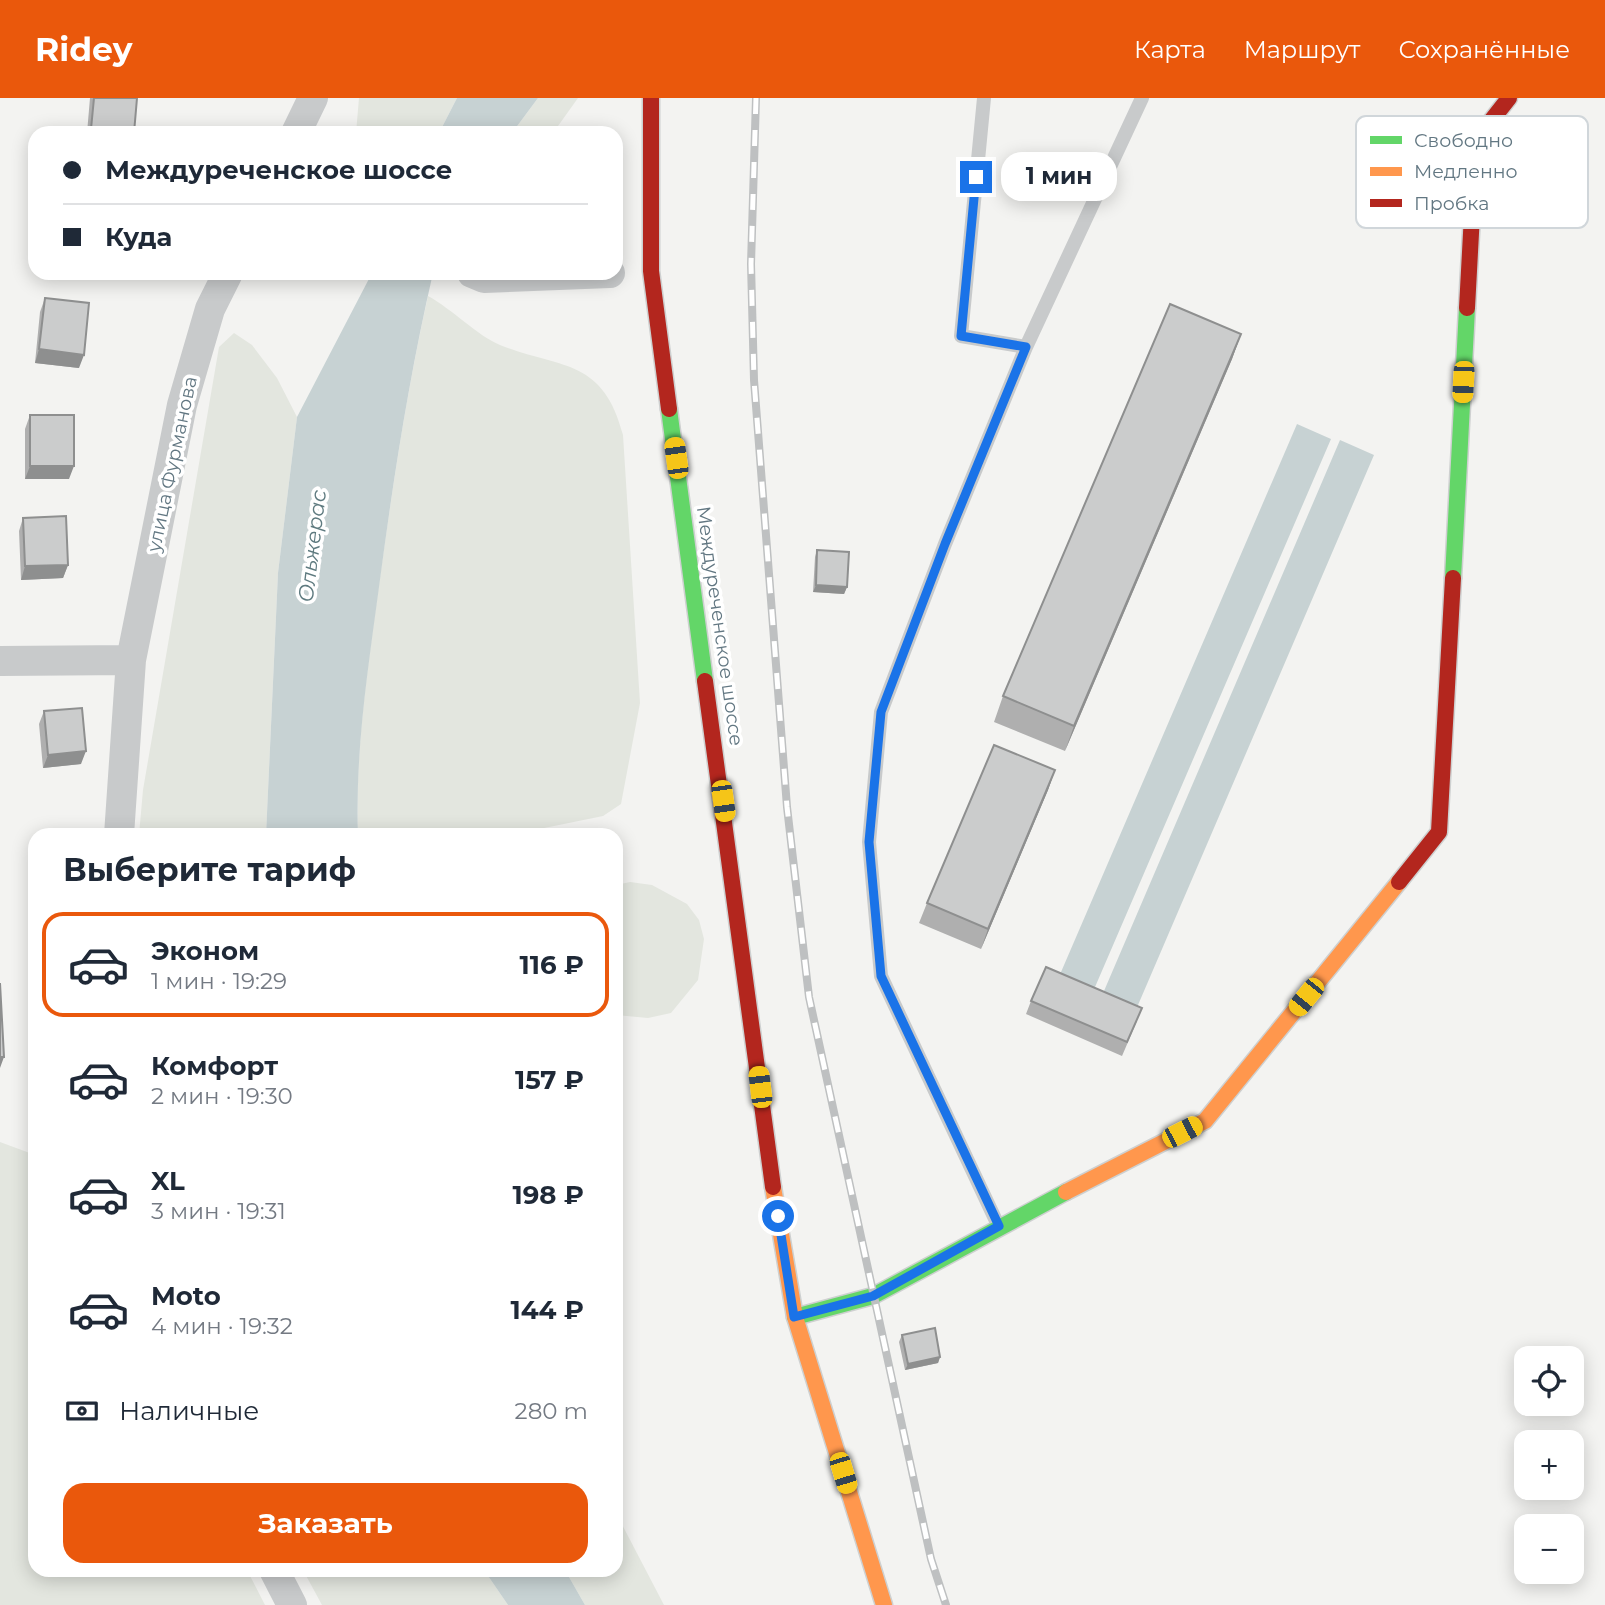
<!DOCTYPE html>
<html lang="ru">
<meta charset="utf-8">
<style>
body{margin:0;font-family:Montserrat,sans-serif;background:#f2f2f3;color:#1f2937;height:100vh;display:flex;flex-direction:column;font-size:26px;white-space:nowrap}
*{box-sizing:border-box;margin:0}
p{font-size:23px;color:#747a83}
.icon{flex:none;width:38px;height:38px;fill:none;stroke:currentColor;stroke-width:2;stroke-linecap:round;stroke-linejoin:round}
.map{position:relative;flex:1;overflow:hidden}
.drawer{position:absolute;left:28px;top:730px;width:595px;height:749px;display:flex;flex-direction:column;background:#fff;border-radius:21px;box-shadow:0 4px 18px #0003}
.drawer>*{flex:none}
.guide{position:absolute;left:28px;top:28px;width:595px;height:154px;border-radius:21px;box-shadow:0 4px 18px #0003;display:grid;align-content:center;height:154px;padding:0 35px;background:#fff}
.tools{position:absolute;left:1514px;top:1248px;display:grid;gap:14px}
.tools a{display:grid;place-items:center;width:70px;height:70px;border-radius:14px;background:#fff;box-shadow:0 4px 18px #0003;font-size:35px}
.end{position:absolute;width:32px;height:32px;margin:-16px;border:9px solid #1a73e8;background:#fff;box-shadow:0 0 0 4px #fff}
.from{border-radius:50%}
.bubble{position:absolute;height:49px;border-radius:21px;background:#fff;box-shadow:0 4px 18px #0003;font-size:23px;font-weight:700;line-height:49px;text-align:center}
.car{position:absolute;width:21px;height:42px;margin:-21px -10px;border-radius:9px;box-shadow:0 0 5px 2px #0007;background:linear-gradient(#f5c518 24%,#345 0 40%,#f5c518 0 76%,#345 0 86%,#f5c518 0)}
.guide b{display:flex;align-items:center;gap:24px;height:66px;font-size:26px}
.guide b+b{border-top:2px solid #e0e1e3}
.guide i{width:18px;height:18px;background:#1f2937}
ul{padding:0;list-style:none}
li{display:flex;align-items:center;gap:21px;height:105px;margin:0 14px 10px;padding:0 21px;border:4px solid transparent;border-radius:21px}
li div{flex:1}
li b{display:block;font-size:26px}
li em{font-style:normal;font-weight:700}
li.selected{border-color:#ea580c}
li>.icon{width:63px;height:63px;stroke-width:1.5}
h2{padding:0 35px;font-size:32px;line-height:84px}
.pay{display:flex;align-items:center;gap:18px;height:77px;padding:0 35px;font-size:26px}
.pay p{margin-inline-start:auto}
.action{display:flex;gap:14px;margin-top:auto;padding:14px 35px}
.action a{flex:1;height:80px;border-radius:21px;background:#ea580c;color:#fff;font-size:28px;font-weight:700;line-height:80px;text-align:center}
header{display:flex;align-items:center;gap:42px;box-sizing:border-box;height:98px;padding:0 35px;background:#ea580c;color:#fff}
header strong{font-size:33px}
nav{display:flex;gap:38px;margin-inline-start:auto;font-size:24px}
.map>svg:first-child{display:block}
.green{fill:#e3e6df}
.water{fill:#c7d2d3}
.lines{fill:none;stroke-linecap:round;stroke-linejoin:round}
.fast-casing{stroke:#ced0d0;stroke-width:19}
.slow-casing{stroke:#ced0d0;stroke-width:19}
.jam-casing{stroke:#ced0d0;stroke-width:19}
.lane{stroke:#c8cacb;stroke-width:14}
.street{stroke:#c8cacb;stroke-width:30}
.fast{stroke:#63d668;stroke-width:16}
.slow{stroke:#ff974d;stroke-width:16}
.jam{stroke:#b3261e;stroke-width:16}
.rail-casing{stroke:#bec0c1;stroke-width:8}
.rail{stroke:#fff;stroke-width:5;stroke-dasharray:16;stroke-linecap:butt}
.wall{fill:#afafaf}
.shaded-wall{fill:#8e8f8f}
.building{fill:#cbcccc;stroke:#8e8f8f;stroke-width:2}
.route{stroke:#1a73e8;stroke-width:9}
.labels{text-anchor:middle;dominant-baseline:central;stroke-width:7;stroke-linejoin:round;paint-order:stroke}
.street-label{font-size:19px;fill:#627782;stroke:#fff}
.water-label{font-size:21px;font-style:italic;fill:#5e7a7f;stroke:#fff}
.key{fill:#fff;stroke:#d0d6da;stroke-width:2}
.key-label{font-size:19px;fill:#627782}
</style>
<header>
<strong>Ridey</strong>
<nav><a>Карта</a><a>Маршрут</a><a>Сохранённые</a></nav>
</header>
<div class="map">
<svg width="1605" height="1507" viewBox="0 0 1605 1507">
<rect width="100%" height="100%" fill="#f3f3f1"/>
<path class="green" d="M359 0H457L439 35H356Z
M538 0H578L553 35H512Z
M428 198C452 211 478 238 500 247 559 271 603 259 623 337L640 605 621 706 603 718 510 737H358C355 654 367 574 378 493 392 394 406 296 428 198Z
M234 235 252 247 277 280 297 319 278 475 266 737H139L143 692 219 249Z
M630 784 652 787 687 806 699 822 704 841 698 882 671 915 648 920 616 917V787Z
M0 1044 35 1057V1472H247L265 1507H0Z
M616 1415 664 1507H585L565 1472H616Z
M303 1472H484L508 1507H322Z"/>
<path class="water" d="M457 0H538L512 35H439Z
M372 175H433C409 279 393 383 379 489 368 571 355 653 358 737H266L278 475 297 319Z
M1297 326 1331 341 1089 903 1055 888Z
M1340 342 1374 357 1132 921 1098 907Z
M484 1472H565L585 1507H508Z"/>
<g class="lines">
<defs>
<path id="fast" d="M669 311 705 583
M1453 480 1467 210
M795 1219 873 1198 1066 1094"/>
<path id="slow" d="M773 1089 795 1219 884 1507
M1066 1094 1205 1023 1399 784"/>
<path id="jam" d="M651 0V173L669 311
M1467 210 1476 42 1509 0
M705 583 773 1089
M1399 784 1439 734 1453 480"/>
</defs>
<use href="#fast" class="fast-casing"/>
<use href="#slow" class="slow-casing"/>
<use href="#jam" class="jam-casing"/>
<path class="lane" d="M984 0 961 238 1026 249
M998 1127 881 878 869 744 881 614 945 446 1026 249 1142 0"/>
<path class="street" d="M296 35 313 0
M472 175 484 180 610 175
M0 563 131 562
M119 737 131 562 182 307 210 211 228 175
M274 1472 292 1507"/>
<use href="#fast" class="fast"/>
<use href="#slow" class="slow"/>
<use href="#jam" class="jam"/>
<defs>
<path id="rail" d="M756 0 751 166 754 282 787 709 809 899 931 1461 946 1507"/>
</defs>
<use href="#rail" class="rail-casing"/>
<use href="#rail" class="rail"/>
</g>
<path class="wall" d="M90 0H137L134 35H87Z
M45 200 79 270 35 265 40 214Z
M1241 236 1232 261 1065 653 994 624 1003 598Z
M30 317 69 381H25V331Z
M23 420 68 467 63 480 21 482 19 433Z
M817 452 847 489 844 496 813 494 815 459Z
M44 613 81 666 43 670 39 626Z
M1055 672 1048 692 981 851 919 825 927 805Z
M1031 903 1137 923 1122 958 1026 916Z
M902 1237 940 1259 938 1265 905 1272 899 1244Z"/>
<path class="shaded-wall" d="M91 31 129 35H90Z
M1241 236 1232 261 1065 653 1074 628Z
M39 251 84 257 79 270 35 265Z
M30 368H74L69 381H25Z
M68 467 63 480 21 482 25 468Z
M816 487 847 489 844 496 813 494Z
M86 653 81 666 43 670 48 657Z
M1055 672 1048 692 981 851 988 831Z
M0 959H4L0 970Z
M940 1259 938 1265 905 1272 908 1266Z"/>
<path class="building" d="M94 0H137L134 35 91 31Z
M45 200 89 205 84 257 39 251Z
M1170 206 1241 236 1074 628 1003 598Z
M30 317H74V368H30Z
M66 418 68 467 25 468 23 420Z
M817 452 849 454 847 489 816 487Z
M82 610 86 653 48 657 44 613Z
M994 647 1055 672 988 831 927 805Z
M1046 869 1142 910 1127 944 1031 903Z
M0 885 4 959H0Z
M935 1230 940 1259 908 1266 902 1237Z"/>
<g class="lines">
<path class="route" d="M778 1118 794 1219 873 1198 999 1128 881 878 869 744 881 614 945 446 1026 249 961 238 976 79"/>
</g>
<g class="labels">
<g class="street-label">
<text transform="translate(172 366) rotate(-78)">улица Фурманова</text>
<text transform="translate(720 528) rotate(82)">Междуреченское шоссе</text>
</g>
<g class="water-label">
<text transform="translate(312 448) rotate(-83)">Ольжерас</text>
</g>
</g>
<rect x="1356" y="18" width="232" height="112" rx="10" class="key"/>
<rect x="1370" y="38" width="32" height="8" fill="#63d668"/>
<rect x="1370" y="69" width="32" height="9" fill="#ff974d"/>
<rect x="1370" y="101" width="32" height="8" fill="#b3261e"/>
<g class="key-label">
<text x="1414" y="49">Свободно</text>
<text x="1414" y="80">Медленно</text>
<text x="1414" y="112">Пробка</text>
</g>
</svg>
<div class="tools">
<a><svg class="icon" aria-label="locate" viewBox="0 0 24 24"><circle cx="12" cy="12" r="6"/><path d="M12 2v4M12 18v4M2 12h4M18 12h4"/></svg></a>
<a>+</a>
<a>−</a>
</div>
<i class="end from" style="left:778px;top:1118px"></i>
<i class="end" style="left:976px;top:79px"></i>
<div class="bubble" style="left:1001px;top:54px;width:116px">1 мин</div>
<i class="car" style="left:1463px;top:284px;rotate:183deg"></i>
<i class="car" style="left:676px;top:360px;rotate:352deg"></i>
<i class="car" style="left:723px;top:703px;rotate:172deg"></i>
<i class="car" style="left:1306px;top:899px;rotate:219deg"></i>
<i class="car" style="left:760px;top:989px;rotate:353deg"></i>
<i class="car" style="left:1182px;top:1034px;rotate:63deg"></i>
<i class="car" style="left:843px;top:1375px;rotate:163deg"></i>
<div class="guide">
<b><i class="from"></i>Междуреченское шоссе</b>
<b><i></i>Куда</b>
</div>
<section class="drawer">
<h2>Выберите тариф</h2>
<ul>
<li class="selected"><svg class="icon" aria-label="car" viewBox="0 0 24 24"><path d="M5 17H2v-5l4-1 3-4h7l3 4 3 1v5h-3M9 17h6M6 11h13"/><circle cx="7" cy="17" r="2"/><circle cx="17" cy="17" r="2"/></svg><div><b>Эконом</b><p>1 мин · 19:29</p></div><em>116 ₽</em></li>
<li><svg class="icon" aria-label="car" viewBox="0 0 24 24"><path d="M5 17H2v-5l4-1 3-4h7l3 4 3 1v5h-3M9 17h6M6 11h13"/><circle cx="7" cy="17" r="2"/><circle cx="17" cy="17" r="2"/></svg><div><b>Комфорт</b><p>2 мин · 19:30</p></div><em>157 ₽</em></li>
<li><svg class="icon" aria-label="car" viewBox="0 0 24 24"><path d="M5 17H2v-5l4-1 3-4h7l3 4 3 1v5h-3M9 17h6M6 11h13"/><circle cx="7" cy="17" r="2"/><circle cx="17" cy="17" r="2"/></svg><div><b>XL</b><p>3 мин · 19:31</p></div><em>198 ₽</em></li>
<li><svg class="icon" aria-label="car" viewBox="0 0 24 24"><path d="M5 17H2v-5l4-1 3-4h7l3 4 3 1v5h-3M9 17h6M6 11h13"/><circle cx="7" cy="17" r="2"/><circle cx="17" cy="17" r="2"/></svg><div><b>Moto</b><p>4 мин · 19:32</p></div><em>144 ₽</em></li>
</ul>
<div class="pay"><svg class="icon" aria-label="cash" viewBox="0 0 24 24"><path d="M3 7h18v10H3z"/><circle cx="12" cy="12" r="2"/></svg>Наличные<p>280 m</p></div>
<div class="action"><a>Заказать</a></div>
</section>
</div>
